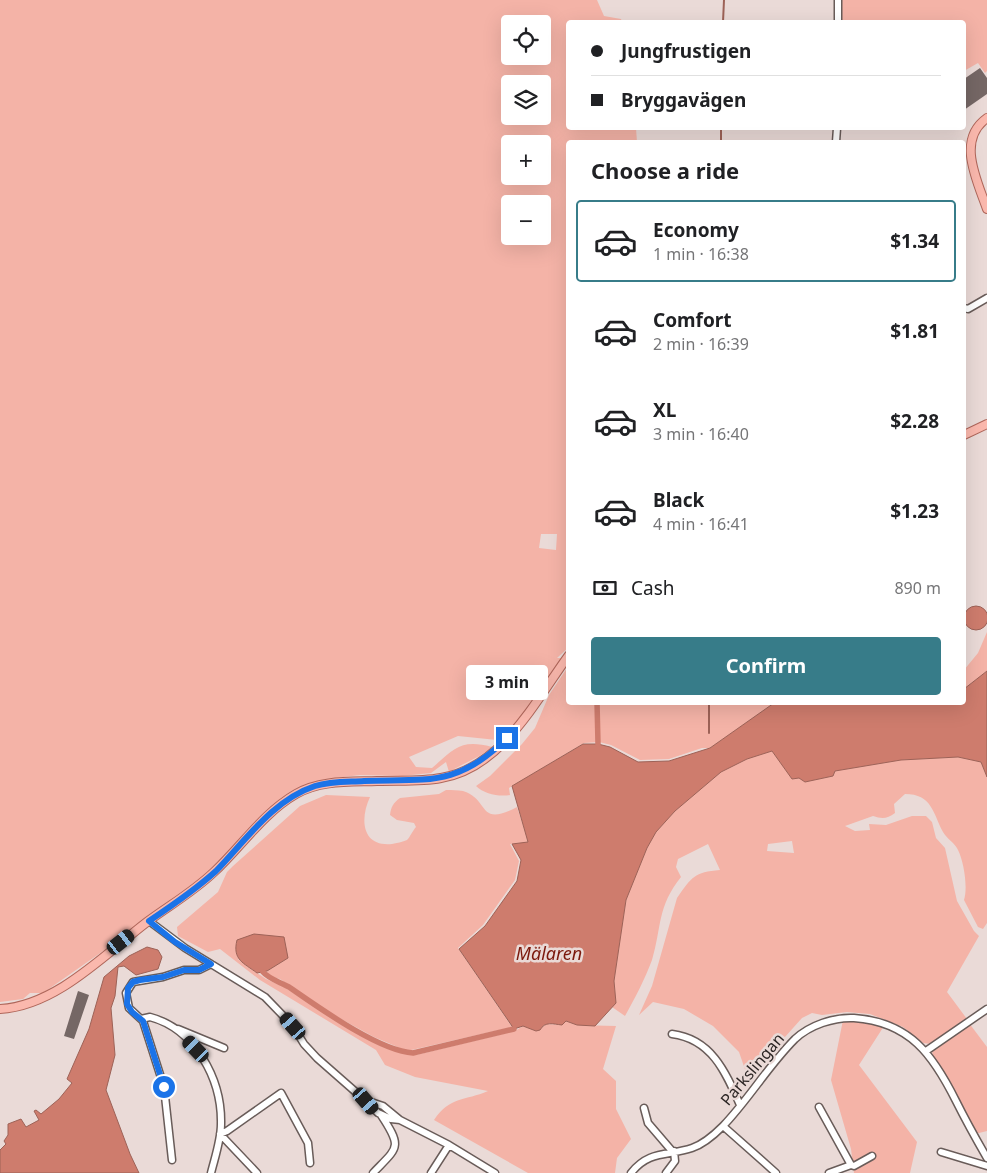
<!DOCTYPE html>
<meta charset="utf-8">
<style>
body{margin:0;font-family:"Noto Sans",sans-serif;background:#f6f6f6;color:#202124;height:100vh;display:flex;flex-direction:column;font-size:19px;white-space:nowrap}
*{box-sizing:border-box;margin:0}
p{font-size:16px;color:#757577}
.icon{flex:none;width:28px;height:28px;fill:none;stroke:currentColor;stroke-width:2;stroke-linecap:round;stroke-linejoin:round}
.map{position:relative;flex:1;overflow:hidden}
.panel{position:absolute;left:566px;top:140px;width:400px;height:565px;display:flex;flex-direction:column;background:#fff;border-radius:5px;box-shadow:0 5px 20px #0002}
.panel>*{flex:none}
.top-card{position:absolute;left:566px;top:20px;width:400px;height:110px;border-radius:5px;box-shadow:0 5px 20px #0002;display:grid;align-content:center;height:110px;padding:0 25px;background:#fff}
.tools{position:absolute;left:501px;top:15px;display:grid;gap:10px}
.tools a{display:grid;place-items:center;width:50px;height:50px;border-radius:5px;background:#fff;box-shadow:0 5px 20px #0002;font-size:25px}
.end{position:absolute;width:22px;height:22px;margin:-11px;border:6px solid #1a73e8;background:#fff;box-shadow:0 0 0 2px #fff}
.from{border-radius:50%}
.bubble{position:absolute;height:35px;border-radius:5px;background:#fff;box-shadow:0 5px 20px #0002;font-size:16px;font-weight:700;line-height:35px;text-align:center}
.car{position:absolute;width:15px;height:30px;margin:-15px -8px;border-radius:6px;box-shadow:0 0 4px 1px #0007;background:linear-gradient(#222 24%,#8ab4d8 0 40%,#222 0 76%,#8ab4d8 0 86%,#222 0)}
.top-card b{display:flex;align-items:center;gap:18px;height:48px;font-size:19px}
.top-card b+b{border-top:1px solid #e0e0e0}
.top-card i{width:12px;height:12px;background:#202124}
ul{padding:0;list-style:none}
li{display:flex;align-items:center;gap:15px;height:82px;margin:0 10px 8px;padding:0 15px;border:2px solid transparent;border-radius:5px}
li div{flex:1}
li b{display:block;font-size:19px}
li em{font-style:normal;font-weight:700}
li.active{border-color:#377c89}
li>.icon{width:45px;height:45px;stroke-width:1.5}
h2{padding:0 25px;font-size:22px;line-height:60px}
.pay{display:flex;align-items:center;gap:12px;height:55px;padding:0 25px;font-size:19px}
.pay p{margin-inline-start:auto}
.cta{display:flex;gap:10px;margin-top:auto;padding:10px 25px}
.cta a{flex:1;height:58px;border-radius:5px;background:#377c89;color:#fff;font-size:20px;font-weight:700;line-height:58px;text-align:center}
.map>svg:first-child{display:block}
.green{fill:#f4b3a7;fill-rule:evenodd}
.water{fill:#ce7c6d;stroke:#9d6257}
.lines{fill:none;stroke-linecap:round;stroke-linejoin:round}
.stream{stroke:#9d6257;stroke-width:2}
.canal{stroke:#ce7c6d;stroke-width:5.5}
.building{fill:#756765}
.minor-casing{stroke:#695c59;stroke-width:9}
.major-casing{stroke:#af665a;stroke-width:10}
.minor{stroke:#fff;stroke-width:6}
.major{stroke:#fab8ad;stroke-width:8}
.route{stroke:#1a73e8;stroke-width:6}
.labels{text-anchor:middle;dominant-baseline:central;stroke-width:5;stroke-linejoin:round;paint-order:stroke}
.street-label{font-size:16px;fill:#2c2625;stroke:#eadad7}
.water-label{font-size:18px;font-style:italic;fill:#7b180c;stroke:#eadad7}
</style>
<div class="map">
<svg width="987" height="1173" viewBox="0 0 987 1173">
<rect width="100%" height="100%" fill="#eadad7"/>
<path class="green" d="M0 0H597L604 16 621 19 622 22H569V128H636L637 142H569V647L557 658H561C548 687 522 721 497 740L458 736 409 757 416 767 432 768C455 748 461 739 492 747 479 758 464 763 449 772L446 762 431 773 402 776 360 775 327 779 307 785 281 798 192 889 43 993H30L23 999 0 1002ZM510 24H542V56H510ZM510 84H542V116H510ZM510 144H542V176H510ZM510 204H542V236H510ZM541 534H557L556 550 539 548Z
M840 0H987V71L985 73 978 63 964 71V22H840Z
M987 632V671L964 689V670L978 653Z
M569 665V702L774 703 710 748H702L669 759 640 760 611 745 599 742 584 743 509 788 510 795C499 797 484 794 476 786L490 776 522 744 535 728 549 695Z
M772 751 792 779 799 778 805 782 833 776 835 771 901 760 958 757 981 762 987 777V923L983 929 978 927 964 900C968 888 964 862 958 850 955 843 947 839 943 832 933 813 932 794 905 794L894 804 895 813C887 819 882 819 873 816L845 826 855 831 870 830 869 824 886 825 912 816H926L932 822 936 838 945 848 957 901 974 931 979 936 947 992 967 1019 931 1044 923 1043 903 1027 870 1014 847 1012 822 1015 812 1013 802 1018 776 1047 773 1046C763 1058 758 1069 749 1081L739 1052 713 1026 684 1009 653 1002 639 1015 652 986 677 898C692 877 694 872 720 870L708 844 678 859 676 867 681 877C657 907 662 926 652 960 645 979 635 998 625 1016L612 1007 616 1003 614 981 626 900 647 848 656 832 675 811 721 772 747 759ZM792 841 794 853 767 851 768 844Z
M446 790C452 790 458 790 463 791 490 799 477 828 517 807L529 843 510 844 519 861 515 880 483 925 458 948 512 1027 407 1051 374 1037 334 1015 280 979 268 976 267 971 288 958 238 959C247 966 257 973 266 979 272 982 278 984 284 987 317 1007 379 1055 416 1055L515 1031 523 1026 536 1031 547 1024 562 1025 566 1021 577 1025 616 1026 603 1069 616 1081V1109L631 1139 617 1158 615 1173H528L434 1120C450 1096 465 1101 488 1091L415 1077 385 1065 376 1050 260 980 220 949 208 952 178 936 177 927 218 892 227 872 233 866 300 806 326 795 370 797C360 818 361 847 392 844 396 843 403 842 407 840 410 837 413 830 416 827L414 823 397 820 390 815C391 807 393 803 400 798L439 794Z
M843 1020 864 1021 884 1026 859 1065 917 1142 910 1173H854L851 1149 831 1080Z
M969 1023 987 1047V1131L975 1134 933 1058 932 1050Z"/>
<path class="water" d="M964 618a12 12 0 1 1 24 0a12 12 0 1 1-24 0Z
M987 671V777L981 762 958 757 901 760 835 771 833 776 805 782 799 778 792 779 772 751 747 759 721 772 675 811 656 832 647 848 626 900 614 981 616 1003 595 1026 577 1025 566 1021 562 1025C553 1024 545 1021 540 1030L536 1031 523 1026 514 1029 459 949 485 926 517 881 521 860 512 844 528 842 512 786 583 744H598L610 747 638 762 669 761 710 748 774 703 964 702V689Z
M254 934 284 937 288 958 267 971 257 973C244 963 232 960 237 940Z
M147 947 158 950 162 957 158 969 136 975 124 966 118 967 115 996 111 1008 115 1055 106 1090 130 1154 139 1173H0V1150L6 1144 4 1141 8 1135V1124L21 1119 26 1127 39 1120 34 1111 36 1110 41 1114 59 1099 72 1083 67 1079 89 1029 104 977 129 956Z"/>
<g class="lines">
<path class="stream" d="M723 22 724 0
M721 142V128
M709 733V702"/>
<path class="canal" d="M597 702 598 744
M263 972C269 979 280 982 289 987 318 1007 379 1051 413 1053L514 1029"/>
</g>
<path class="building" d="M980 68 987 78V94L964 110V79Z
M78 991 89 995 74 1039 64 1036Z"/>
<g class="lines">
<defs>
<path id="minor" d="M838 22V0
M836 142 837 128
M964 308 968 309 987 298
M149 921 185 948 265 997 293 1026 304 1044 317 1058 366 1101 378 1113 391 1119 400 1120
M141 1019 150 1017C195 1029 222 1079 221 1124 221 1140 215 1157 211 1173
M178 1029 224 1048
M672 1034C712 1039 726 1073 740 1105
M926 1051 987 1009
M368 1101 383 1106 400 1120 449 1145 495 1173
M819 1107 851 1165
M644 1108 648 1123 672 1151
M723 1126 776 1173
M941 1152 987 1166
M172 1160 164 1087 143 1021 129 1008 126 993 133 982 163 977 184 970H199L211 964
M257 1173 220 1134 227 1131 281 1093 308 1143 310 1163
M373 1173C398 1147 403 1148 381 1115
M431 1173 449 1145
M631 1173C649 1150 668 1156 692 1148 704 1144 714 1135 723 1126 749 1099 768 1066 795 1039 810 1025 834 1017 854 1018 910 1022 933 1055 956 1101 966 1121 976 1139 987 1158
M666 1173 675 1161 674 1151
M829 1173 851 1165 854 1166 872 1156"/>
<path id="major" d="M987 118C956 140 977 180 987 209
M964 435 987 424
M0 1009C56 1006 105 954 147 922 170 905 193 892 214 872 241 847 263 813 296 794 320 780 350 782 377 781 398 780 420 782 441 778 502 768 536 700 569 655"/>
</defs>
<use href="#minor" class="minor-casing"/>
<use href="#major" class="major-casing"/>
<use href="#minor" class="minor"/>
<use href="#major" class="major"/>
</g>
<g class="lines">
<path class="route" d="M164 1087 143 1021 132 1012 127 1004 128 988 133 982 140 980 163 977 184 970H199L211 964 175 942 149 921C173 905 195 890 216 871 246 840 273 800 315 786 331 781 348 782 364 781 428 779 458 787 507 738"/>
</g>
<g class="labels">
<g class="street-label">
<text transform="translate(752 1069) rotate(-50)">Parkslingan</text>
</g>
<g class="water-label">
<text x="549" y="953">Mälaren</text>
</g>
</g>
</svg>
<div class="tools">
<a><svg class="icon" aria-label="locate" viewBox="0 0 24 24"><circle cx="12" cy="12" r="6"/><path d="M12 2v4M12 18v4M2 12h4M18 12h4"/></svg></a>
<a><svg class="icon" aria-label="layers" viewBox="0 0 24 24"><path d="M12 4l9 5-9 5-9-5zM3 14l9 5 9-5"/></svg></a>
<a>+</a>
<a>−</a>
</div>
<i class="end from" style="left:164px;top:1087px"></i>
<i class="end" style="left:507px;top:738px"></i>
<div class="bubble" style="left:466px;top:665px;width:82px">3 min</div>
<i class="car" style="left:121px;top:942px;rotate:52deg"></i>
<i class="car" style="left:293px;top:1026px;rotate:319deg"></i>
<i class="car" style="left:196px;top:1049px;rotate:316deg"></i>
<i class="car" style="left:366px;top:1101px;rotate:139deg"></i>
<div class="top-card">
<b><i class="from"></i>Jungfrustigen</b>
<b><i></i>Bryggavägen</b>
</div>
<section class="panel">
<h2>Choose a ride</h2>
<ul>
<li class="active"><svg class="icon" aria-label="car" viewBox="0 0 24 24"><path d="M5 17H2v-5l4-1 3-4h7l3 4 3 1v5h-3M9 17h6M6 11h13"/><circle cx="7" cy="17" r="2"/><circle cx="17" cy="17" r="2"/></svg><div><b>Economy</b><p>1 min · 16:38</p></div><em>$1.34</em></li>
<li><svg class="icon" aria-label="car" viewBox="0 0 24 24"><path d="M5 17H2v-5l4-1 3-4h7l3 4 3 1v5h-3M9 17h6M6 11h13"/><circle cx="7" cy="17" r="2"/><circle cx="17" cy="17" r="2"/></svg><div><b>Comfort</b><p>2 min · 16:39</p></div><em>$1.81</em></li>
<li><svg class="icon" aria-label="car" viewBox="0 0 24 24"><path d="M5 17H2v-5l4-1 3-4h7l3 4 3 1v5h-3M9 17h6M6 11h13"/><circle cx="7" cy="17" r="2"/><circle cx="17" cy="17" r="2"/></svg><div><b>XL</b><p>3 min · 16:40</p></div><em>$2.28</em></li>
<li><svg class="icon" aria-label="car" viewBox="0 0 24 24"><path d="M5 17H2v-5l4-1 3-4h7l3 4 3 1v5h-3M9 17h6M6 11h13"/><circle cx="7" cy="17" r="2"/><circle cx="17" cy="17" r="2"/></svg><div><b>Black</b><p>4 min · 16:41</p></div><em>$1.23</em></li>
</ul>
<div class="pay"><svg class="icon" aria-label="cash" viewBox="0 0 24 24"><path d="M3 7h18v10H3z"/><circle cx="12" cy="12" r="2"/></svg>Cash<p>890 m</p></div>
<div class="cta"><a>Confirm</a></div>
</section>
</div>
